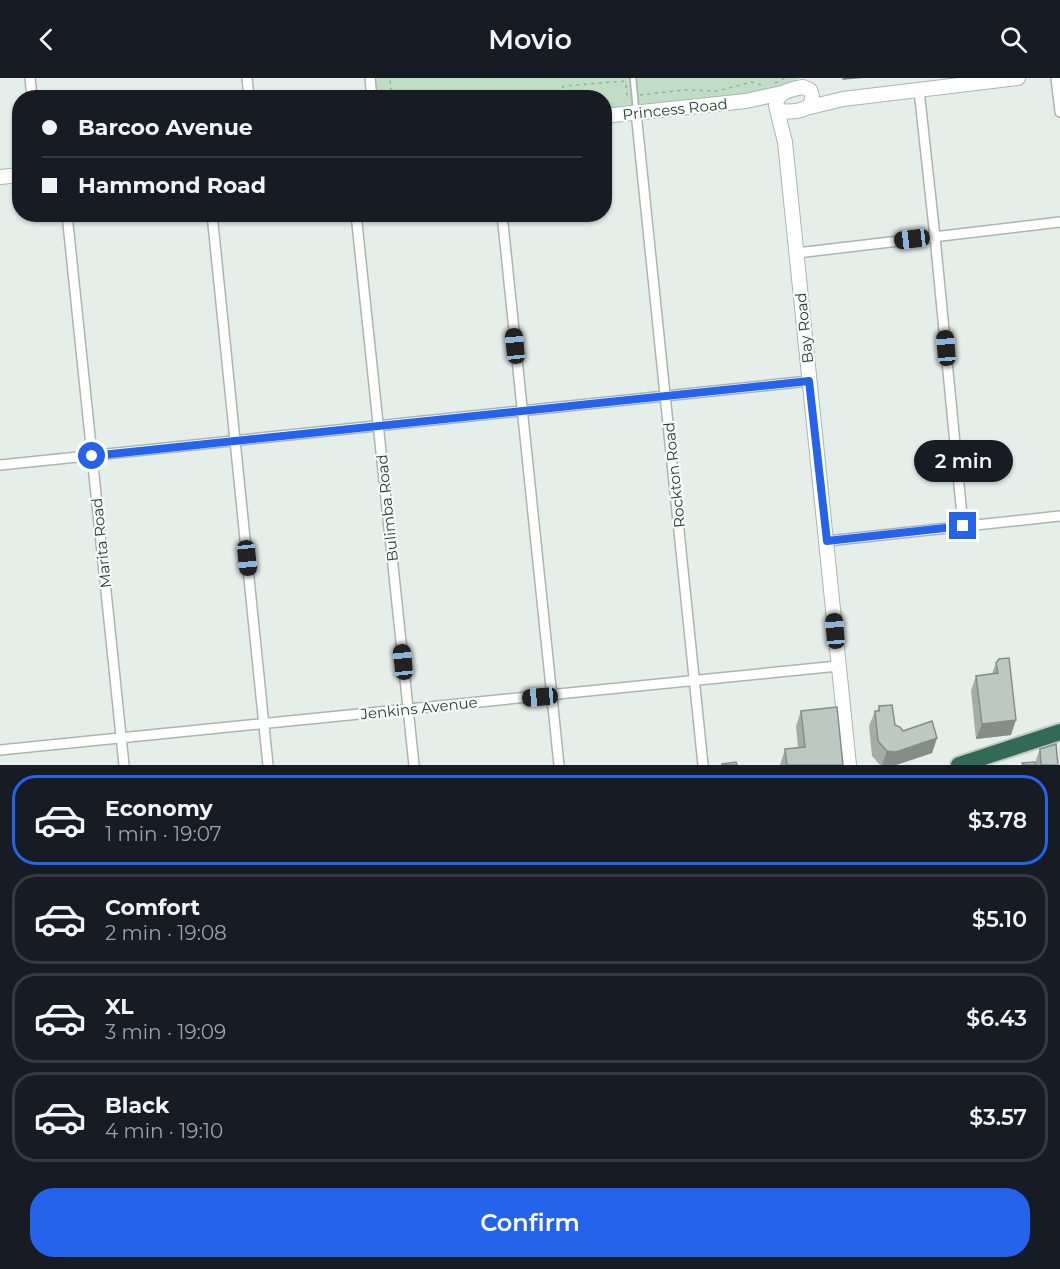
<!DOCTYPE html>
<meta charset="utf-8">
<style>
body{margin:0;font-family:Montserrat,sans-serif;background:#242831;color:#f1f3f6;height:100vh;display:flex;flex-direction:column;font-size:22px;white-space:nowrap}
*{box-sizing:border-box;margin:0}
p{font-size:20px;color:#9ea1a6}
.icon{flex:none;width:33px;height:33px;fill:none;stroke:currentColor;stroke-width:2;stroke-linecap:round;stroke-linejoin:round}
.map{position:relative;height:687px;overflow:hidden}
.sheet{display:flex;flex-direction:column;background:#171b24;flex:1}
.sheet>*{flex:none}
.top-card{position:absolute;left:12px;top:12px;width:600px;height:132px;border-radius:24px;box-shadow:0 2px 4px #0004;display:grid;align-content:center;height:132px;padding:0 30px;background:#171b24}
.end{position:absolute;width:27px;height:27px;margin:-14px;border:8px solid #2563eb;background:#fff;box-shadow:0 0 0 3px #fff}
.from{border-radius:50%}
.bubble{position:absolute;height:42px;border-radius:21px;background:#171b24;box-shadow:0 2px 4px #0004;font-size:20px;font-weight:600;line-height:42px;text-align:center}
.car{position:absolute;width:18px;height:36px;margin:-18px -9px;border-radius:8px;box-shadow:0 0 4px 2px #0007;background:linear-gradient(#222 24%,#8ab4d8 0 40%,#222 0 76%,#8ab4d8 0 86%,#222 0)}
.top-card b{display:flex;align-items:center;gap:21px;height:57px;font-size:22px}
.top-card b+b{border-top:2px solid #363941}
.top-card i{width:15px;height:15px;background:#f1f3f6}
ul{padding:10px 0 0;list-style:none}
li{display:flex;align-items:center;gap:18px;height:90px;margin:0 12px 9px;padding:0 18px;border:3px solid #363941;border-radius:24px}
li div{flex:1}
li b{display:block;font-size:22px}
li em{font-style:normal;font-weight:600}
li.active{border-color:#2563eb}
li>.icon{width:54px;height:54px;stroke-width:1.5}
.primary-button{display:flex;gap:12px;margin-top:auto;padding:12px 30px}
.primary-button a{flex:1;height:69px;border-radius:24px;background:#2563eb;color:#fff;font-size:24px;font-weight:600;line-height:69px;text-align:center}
header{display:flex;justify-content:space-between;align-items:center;height:78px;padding:0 30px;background:#171b24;font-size:27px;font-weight:600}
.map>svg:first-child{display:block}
.green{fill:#c1dec4}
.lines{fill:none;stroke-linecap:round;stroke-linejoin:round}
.lane-casing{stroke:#a9b6b0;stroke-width:8}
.street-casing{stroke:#a9b6b0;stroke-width:12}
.secondary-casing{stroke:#a5b9af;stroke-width:16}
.highway-casing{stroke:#c2cac6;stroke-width:20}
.path{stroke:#89b09e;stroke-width:1.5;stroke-dasharray:3 4.5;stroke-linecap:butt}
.lane{stroke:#fff;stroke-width:4.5}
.street{stroke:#fff;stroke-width:9}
.secondary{stroke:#fff;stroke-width:14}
.highway{stroke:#336a57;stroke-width:16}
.wall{fill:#a2ada7}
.shaded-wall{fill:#848d88}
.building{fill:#bcc9c2;stroke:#848d88;stroke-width:1.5}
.route{stroke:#2563eb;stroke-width:8}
.labels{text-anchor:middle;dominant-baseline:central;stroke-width:4.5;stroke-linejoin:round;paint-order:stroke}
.street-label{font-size:15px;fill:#264035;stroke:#f7fbf8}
</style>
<header><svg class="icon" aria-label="back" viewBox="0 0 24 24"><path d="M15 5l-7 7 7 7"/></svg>Movio<svg class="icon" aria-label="search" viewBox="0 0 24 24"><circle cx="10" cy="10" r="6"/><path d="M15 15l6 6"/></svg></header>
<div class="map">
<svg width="1060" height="687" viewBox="0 0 1060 687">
<rect width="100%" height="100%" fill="#e6eeea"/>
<path class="green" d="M374 0H798L790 8 740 18 605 32 604 20 376 19Z"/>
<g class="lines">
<defs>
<path id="lane" d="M633 0 636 32"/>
<path id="street" d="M30 0 32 20
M247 0 249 20
M370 0 372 20
M1056 0 1060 34
M919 12 935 159 963 448
M636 34 703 687
M67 136 124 687
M212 136 268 687
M356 136 414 687
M502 136 559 687
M797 175 1060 144
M0 387 809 303
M827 463 1060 438
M0 672 838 588"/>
<path id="secondary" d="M803 9 810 12C820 33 791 36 777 32 772 15 791 11 803 9Z
M806 30 843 21 1018 0
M777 32 785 64 849 687
M604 38 746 23 782 15
M0 99 20 97"/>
<path id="highway" d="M959 687 1060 654"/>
</defs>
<use href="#lane" class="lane-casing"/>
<use href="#street" class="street-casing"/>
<use href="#secondary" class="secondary-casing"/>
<use href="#highway" class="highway-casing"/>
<path class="path" d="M775 5 785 0
M626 7 627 18H629
M640 17 684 12 718 13 751 4 765 8
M388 20 391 12 390 0
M551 20 564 8 626 3"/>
<use href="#lane" class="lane"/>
<use href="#street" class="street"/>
<use href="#secondary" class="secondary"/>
<use href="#highway" class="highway"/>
</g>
<path class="wall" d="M996 585 1011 657 976 661 971 613 976 598 992 596Z
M879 628 895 647 903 653 937 660 932 675 896 687H880L872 678 869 648 875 633H877Z
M801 633 843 687H780L785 671 798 670 796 648Z
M1040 671 1058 687H1036V682Z"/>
<path class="shaded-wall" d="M843 0H863L842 2Z
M1016 642 1011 657 976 661 982 646Z
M937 660 932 675 896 687H882L887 673Z"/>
<path class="building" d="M1009 580 1016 642 982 646 976 598 998 595 996 585 999 581Z
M892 627 895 647 900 649 903 653 932 643 937 660 896 674 887 673 878 663 875 633H879V628Z
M837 629 843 687H787L785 671 805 669 801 633Z
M1056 666 1058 687H1041L1040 671Z
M736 684 737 687H722V686Z
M1035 684 1036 687H1023L1022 685Z"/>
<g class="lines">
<path class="route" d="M92 378 809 303 827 463 963 448"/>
</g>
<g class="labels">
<g class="street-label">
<text transform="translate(675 31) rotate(-6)">Princess Road</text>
<text transform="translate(804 250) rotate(-96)">Bay Road</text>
<text transform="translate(674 397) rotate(-96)">Rockton Road</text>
<text transform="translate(387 430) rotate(-96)">Bulimba Road</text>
<text transform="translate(101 465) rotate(-96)">Marita Road</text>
<text transform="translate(419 630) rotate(-6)">Jenkins Avenue</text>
</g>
</g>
</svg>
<i class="end from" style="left:92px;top:378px"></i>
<i class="end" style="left:963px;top:448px"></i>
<div class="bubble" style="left:914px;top:362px;width:99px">2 min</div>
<i class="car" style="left:912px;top:161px;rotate:263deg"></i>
<i class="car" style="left:515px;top:268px;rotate:354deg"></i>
<i class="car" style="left:946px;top:270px;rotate:355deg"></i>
<i class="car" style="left:247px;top:480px;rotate:174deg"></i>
<i class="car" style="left:835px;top:553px;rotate:355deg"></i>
<i class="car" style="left:403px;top:584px;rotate:354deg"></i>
<i class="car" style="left:540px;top:619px;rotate:265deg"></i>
<div class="top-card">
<b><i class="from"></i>Barcoo Avenue</b>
<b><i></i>Hammond Road</b>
</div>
</div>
<section class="sheet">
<ul>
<li class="active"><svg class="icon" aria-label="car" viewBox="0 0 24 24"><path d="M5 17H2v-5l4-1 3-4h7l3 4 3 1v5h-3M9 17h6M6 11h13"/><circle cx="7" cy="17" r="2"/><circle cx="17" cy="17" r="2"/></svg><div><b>Economy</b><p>1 min · 19:07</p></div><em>$3.78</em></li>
<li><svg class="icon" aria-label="car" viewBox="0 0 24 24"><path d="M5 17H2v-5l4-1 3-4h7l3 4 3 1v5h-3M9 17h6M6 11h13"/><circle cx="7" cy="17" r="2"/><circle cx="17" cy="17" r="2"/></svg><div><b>Comfort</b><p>2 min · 19:08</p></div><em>$5.10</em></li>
<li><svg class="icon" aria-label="car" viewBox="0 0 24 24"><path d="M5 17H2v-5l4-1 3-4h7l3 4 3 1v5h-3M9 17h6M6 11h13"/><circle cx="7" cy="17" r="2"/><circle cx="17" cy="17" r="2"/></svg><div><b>XL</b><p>3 min · 19:09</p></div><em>$6.43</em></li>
<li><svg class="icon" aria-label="car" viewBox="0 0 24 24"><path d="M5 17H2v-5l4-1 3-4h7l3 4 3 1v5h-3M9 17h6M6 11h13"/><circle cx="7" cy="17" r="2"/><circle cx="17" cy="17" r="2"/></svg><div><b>Black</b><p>4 min · 19:10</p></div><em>$3.57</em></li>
</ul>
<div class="primary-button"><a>Confirm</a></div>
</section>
